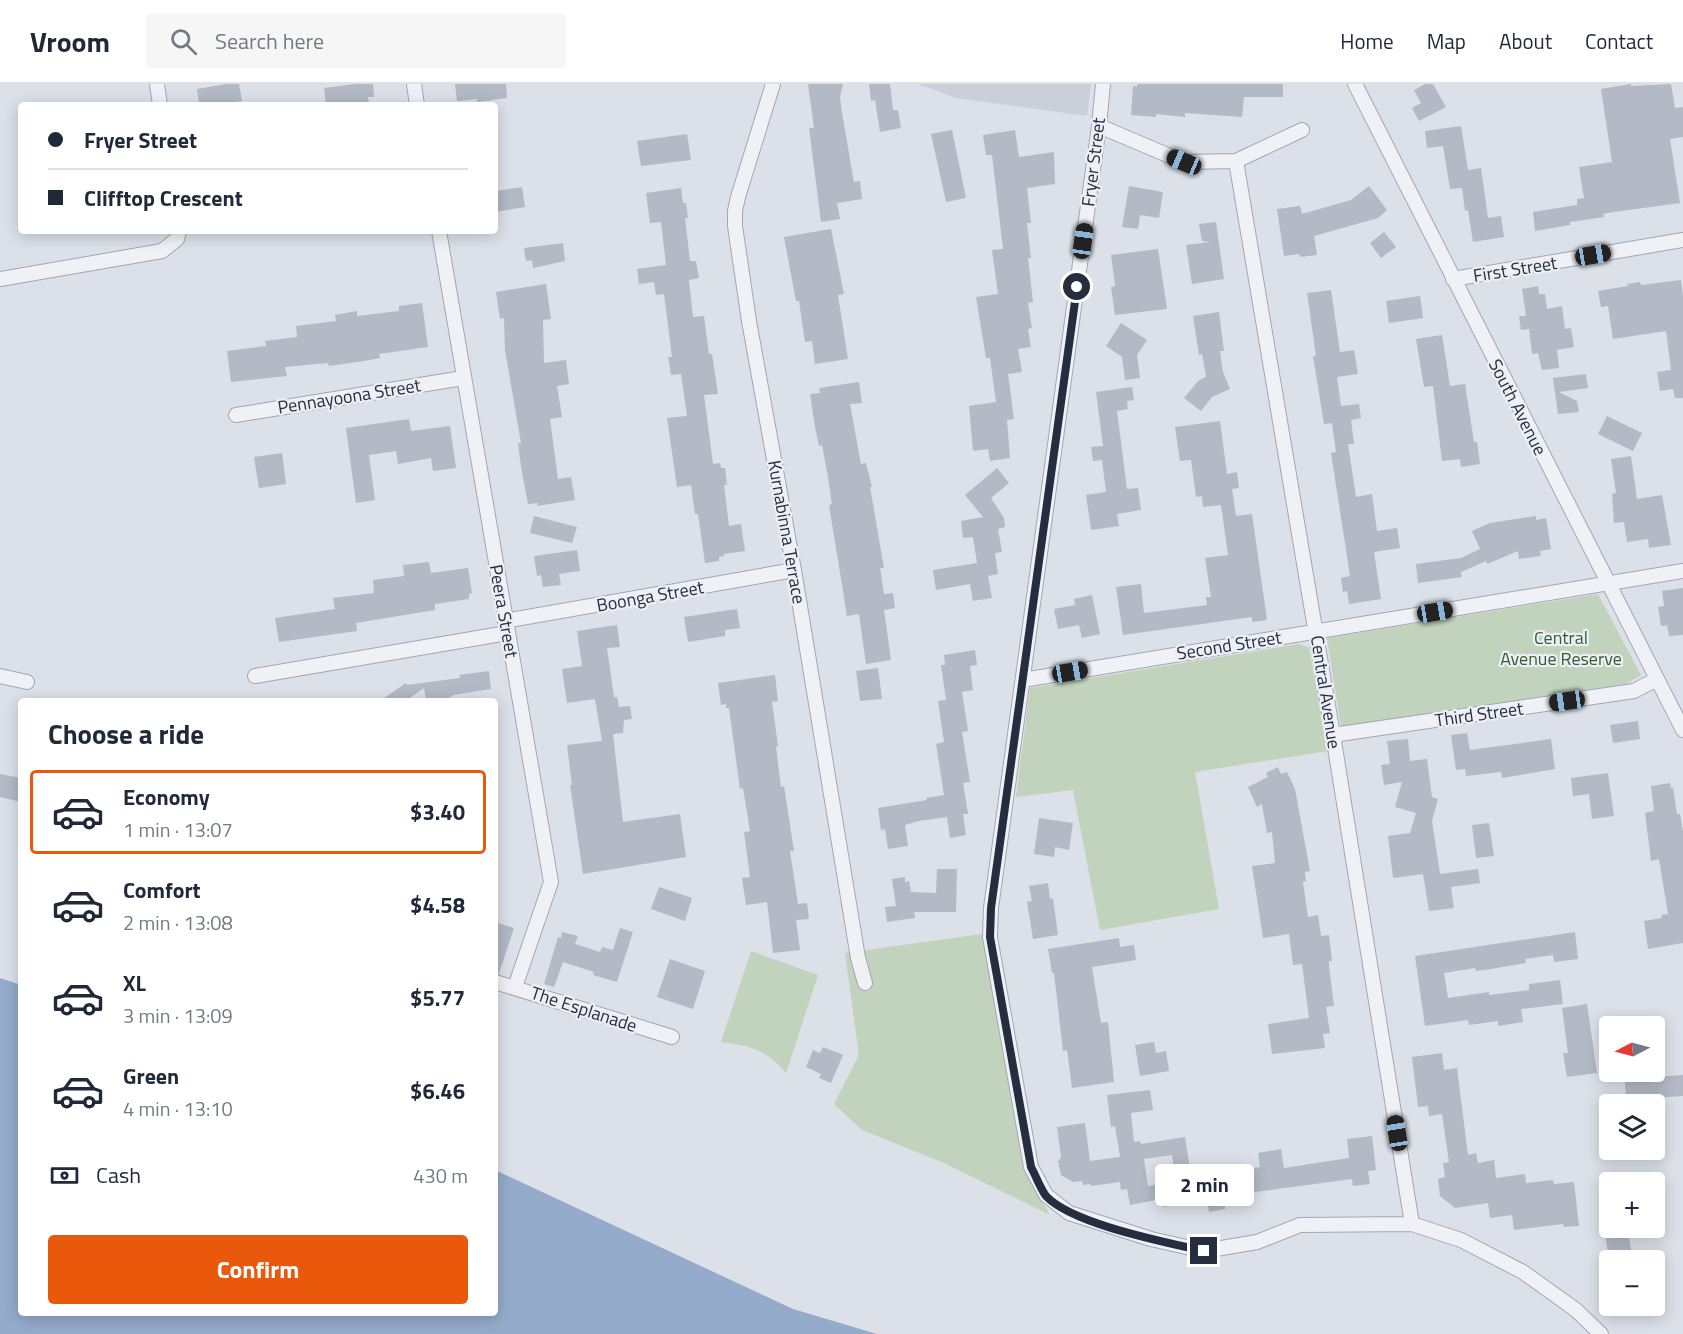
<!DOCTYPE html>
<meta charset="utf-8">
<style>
body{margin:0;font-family:"Titillium Web",sans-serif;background:#f6f6f7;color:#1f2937;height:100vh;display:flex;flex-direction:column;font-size:22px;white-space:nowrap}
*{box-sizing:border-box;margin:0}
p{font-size:20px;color:#747a83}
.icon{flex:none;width:33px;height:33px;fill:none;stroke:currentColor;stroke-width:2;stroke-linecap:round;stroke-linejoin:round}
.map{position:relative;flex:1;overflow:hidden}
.side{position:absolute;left:18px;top:614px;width:480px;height:618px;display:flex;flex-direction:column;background:#fff;border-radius:6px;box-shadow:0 3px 15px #0003}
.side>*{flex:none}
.hud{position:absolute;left:18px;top:18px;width:480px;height:132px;border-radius:6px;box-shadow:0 3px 15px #0003;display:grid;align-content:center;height:132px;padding:0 30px;background:#fff}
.needle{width:39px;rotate:264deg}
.controls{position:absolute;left:1599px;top:932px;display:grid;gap:12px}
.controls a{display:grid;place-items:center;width:66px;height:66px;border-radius:6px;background:#fff;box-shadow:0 3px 15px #0003;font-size:30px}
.end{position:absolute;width:27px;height:27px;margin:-14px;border:8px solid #252d3f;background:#fff;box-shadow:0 0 0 3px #fff}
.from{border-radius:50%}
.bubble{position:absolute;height:42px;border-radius:6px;background:#fff;box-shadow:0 3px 15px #0003;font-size:20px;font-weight:700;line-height:42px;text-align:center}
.car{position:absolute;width:18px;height:36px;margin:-18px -9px;border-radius:8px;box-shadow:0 0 4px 2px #0007;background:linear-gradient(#222 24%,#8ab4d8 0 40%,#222 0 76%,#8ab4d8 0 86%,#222 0)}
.hud b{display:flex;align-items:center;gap:21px;height:57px;font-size:22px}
.hud b+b{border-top:2px solid #e0e1e3}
.hud i{width:15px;height:15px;background:#1f2937}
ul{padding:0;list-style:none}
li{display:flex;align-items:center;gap:18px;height:84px;margin:0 12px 9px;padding:0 18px;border:3px solid transparent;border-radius:6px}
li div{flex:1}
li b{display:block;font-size:22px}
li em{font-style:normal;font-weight:700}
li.current{border-color:#ea580c}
li>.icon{width:54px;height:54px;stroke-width:1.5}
h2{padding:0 30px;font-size:27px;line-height:72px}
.pay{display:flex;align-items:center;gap:15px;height:66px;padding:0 30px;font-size:22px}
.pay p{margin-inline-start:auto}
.action{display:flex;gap:12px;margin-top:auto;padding:12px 30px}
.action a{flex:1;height:69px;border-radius:6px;background:#ea580c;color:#fff;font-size:24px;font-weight:700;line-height:69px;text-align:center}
header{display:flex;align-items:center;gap:36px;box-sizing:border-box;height:84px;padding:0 30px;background:#fff;border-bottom:2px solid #e0e1e3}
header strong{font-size:28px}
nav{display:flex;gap:33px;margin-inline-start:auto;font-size:21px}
.search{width:420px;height:54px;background:#f6f6f7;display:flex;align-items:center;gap:15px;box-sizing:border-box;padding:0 21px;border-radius:6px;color:#747a83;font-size:22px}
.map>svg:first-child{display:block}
.built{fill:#cacfda}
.green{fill:#c1d2bd}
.water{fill:#94abcb}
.building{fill:#b3b9c5;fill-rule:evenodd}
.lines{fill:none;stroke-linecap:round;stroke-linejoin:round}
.street-casing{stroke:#a1a7b2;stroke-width:16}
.street{stroke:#eff1f6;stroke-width:14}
.route{stroke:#252d3f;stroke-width:8}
.labels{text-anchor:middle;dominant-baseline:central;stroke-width:4.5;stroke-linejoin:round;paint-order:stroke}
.street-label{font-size:18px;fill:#252d3f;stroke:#eceff5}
.park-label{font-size:18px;fill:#365c31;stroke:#eceff5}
</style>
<header>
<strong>Vroom</strong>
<div class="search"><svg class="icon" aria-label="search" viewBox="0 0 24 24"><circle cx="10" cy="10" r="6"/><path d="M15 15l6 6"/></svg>Search here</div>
<nav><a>Home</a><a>Map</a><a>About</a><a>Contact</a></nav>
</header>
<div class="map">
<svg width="1683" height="1250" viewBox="0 0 1683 1250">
<rect width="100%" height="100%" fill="#dce0e8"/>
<path class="built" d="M918 0H1091L1087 32 956 14Z"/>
<path class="green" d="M1598 510 1641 591 1626 600 1341 643 1327 554Z
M1299 560 1309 564 1328 667 1195 688 1219 825 1100 846 1073 706 1016 713 1030 604Z
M982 850 1023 1083 1050 1131 944 1079 862 1046 834 1020 859 971 845 869Z
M751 867 818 891 786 989C766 965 750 962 721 958Z"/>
<path class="water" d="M0 894 21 901V1228H495V1086L793 1225 877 1250H0Z"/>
<path class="building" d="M226 0H239L242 17 214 21H210V18L199 19 197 5Z
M355 0H373L374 13H368L369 21H326L324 4Z
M455 0H506L507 14 477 18V15L457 17Z
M808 0H843L840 13 842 29 854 98 860 97 862 115 837 119 840 135 821 138 809 44H814Z
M869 0H890L893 26H898L901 44 880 48 875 16 871 17Z
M1137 0H1283V13H1244L1242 33 1185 29V33L1156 30V33L1131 31 1133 2 1137 3Z
M1425 0H1433L1446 23 1419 37 1412 24 1421 19 1414 6Z
M1631 0V2L1671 0 1675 24 1683 23V53L1670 55 1680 119 1614 128 1603 130 1604 133 1570 138V141L1535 147 1533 128 1577 121V115L1584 114 1579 83 1612 78 1601 5Z
M1461 42 1468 86 1481 84 1488 134 1501 132 1504 153 1473 158 1468 126 1465 127 1462 104 1450 105 1443 62 1427 64 1425 47Z
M952 46 966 114 946 118 931 50Z
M1015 46 1019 73 1054 68 1055 100 1027 104 1031 139H1027L1031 174H1028L1033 218 1028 219 1032 244 1028 245 1031 263 1018 265 1022 288 1008 290 1014 335 1007 336 1010 374 990 377 988 365 973 367 969 322 996 318 990 274H986L976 213 998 210 992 166 1003 165 992 71H986L983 51Z
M687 50 691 76 641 82 637 57Z
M1129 102 1163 108 1159 134 1140 131 1138 145 1122 143Z
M1369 102 1387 126 1378 134 1314 152 1317 171 1300 173 1299 170 1284 172 1277 125 1300 122 1302 130 1351 116Z
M522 103 525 123 495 128V107Z
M681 104 683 119H686L688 134H685L690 177H696L699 194 689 196 693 233 704 232 709 270H712L718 310 704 311 713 380 720 379 721 384H725L727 401H724L729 442 741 440 745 467 724 470V472L719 473V477L705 479 698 430H695L691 401 677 403 667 334 687 332 681 290 671 291 668 273H672L664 210 656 211 654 198 639 200 637 185 666 181 661 138 650 139 646 109Z
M1216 138 1224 195 1192 200 1186 161 1210 158 1202 157 1199 140Z
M831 145 844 210 838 211 848 275 815 280 812 257 805 258 799 217H796L784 153Z
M1384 148 1396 163 1381 174 1370 159Z
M563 159 565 177 533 184 532 176 526 177 524 164Z
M1158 165 1167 225 1115 231 1111 203 1115 202 1111 171Z
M1681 196 1683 212V314H1675L1673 305 1660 307 1657 288 1671 286 1666 247 1613 255 1608 222 1601 223 1598 207 1628 202 1627 200 1640 198 1641 201Z
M546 200 551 235 543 236 544 279 566 276 569 300 557 302 562 333 550 335 558 395 571 393 575 416 537 422 538 419 528 420 521 383 518 359H521L505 266 504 234 500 235 496 208Z
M1538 202 1539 210H1545L1547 225 1562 222 1565 245 1571 244 1574 263 1557 266 1559 284 1542 286 1538 269 1532 270 1529 245 1521 246 1519 232H1526L1522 205Z
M1331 206 1340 268 1354 266 1358 290 1337 293 1341 322 1359 320 1361 334 1351 336 1354 360H1348L1356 413 1372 410 1377 447 1397 444 1400 464 1374 468 1381 515 1349 520 1347 507 1343 508 1341 494 1350 492 1331 369 1336 368 1332 339 1324 340 1313 272H1316L1307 209Z
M1420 212 1423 234 1389 239 1386 217Z
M422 219 428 263 379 270 380 274 364 277 329 282 328 279 285 283 287 292 231 298 227 267 266 262 265 257 297 253 296 242 336 237 335 231 357 227V232L399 227V222Z
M1219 228 1224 267H1220L1223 288 1230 305 1212 313 1201 327 1184 314 1198 297 1206 293 1202 270 1199 271 1193 232Z
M1121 239 1147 256 1137 271 1140 294 1125 296 1122 273 1106 262Z
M1442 251 1450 302 1465 300 1474 358H1477L1480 380 1461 383 1460 375 1442 377 1433 302 1424 303 1416 255Z
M1586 290 1588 304 1559 308 1577 317 1579 328 1558 330 1553 294Z
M859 298 862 319 850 320 861 380 866 379 872 403H870L884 484H880L884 510 893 509 895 524 884 526 891 576 866 580 859 530 847 532 829 421 832 420 828 393 822 361 819 362 815 343 810 310 820 309 819 304Z
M1132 303 1134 316 1127 317 1128 325 1117 327 1127 405 1138 404 1141 426 1117 430 1119 442 1091 446 1086 411 1106 408 1102 376 1093 377 1091 363 1103 362 1096 308Z
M1607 332 1642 349 1633 367 1598 350Z
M409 335 411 347 450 342 456 384 433 387 431 374 398 380 396 367 369 371 375 416 356 419 346 344Z
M1220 337 1227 390 1237 388 1239 404 1232 405 1236 432 1252 430 1267 536 1252 538V533L1123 551 1116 503 1141 500 1144 529 1207 521 1206 513H1211L1205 474 1228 471 1221 421 1203 423 1202 412 1196 413 1191 376 1180 377 1175 343Z
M282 369 286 400 259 404 254 373Z
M1631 372 1637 415 1662 411 1671 461 1649 464 1648 455 1627 458 1624 438 1614 439 1612 410 1616 409 1611 375Z
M997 384 1009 399 991 414 1004 434 1005 443 998 445 1002 468 995 469 998 490 988 492 992 514 973 517 970 500 936 506 933 486 977 479 973 453 963 454 961 437 983 433 965 411Z
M534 432 577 443 572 459 530 449Z
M1536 432V436L1546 434 1551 465 1540 467 1541 472 1519 475 1518 467 1487 480 1486 477 1461 488 1462 493 1418 499 1416 480 1461 474 1480 465 1472 447 1490 439Z
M577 466 580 487 559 490 561 501 543 503 541 491 537 492 534 472Z
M429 478 431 489 468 484 472 509 469 510V515L435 520V526L356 539 357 547 279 558 275 534 335 525 333 514 374 509 373 496 404 492 403 481Z
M1683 504V551L1669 552 1667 541 1661 542 1658 523 1664 522 1662 507Z
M1092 511 1100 550 1082 554 1079 541 1058 545 1054 525 1075 521 1074 515Z
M737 525 740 544 725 546V552L688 558 684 533Z
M617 541 620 563 607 564 614 613H617L619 623 630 622 632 635 624 636 623 649 613 650 623 738 680 730 686 773 583 790 570 701H572L567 661 602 657 595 615 567 619 562 585 582 582 577 547Z
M975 566 977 581 970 582 973 606 962 608 968 647 962 648 970 698 963 699 968 730H963L966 751 950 754 947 733 919 737 905 741 908 762 888 765 885 745 881 746 878 724 927 716 926 714 944 711 936 660 944 658 938 617 946 616 941 581H945L944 571Z
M878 584 882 615 860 617 856 587Z
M489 587 491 605 453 611V612L449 613 450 616H426L424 604 407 616H381L406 599 407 601 460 594 459 591Z
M775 591 778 617 772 618 778 662 776 663 781 703 784 702 794 767H790L798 820 807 819 809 835 796 836 800 866 773 869 767 818 746 821 742 794 750 793 744 748 750 747 743 704 740 705 729 624H726V620L721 621 718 599Z
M1638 637 1640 655 1613 659 1610 641Z
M1467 649 1470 666 1551 655 1555 685 1502 694 1501 688 1466 692 1465 685 1456 686 1451 651Z
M1408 655 1410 677 1427 675 1432 713 1438 715 1432 737 1440 790 1478 785 1480 799 1451 803 1454 824 1429 827 1423 790 1393 794 1388 752 1410 749 1416 729 1395 723 1402 698 1384 701 1381 681 1390 680 1387 657Z
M1278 683 1281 690 1287 688 1295 705 1310 787 1305 788 1306 797 1303 798 1308 833 1318 831 1321 852 1329 851 1332 877H1329V882L1334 922 1326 923 1330 949 1323 950 1325 964 1272 970 1268 940 1309 934 1302 880 1293 881 1289 850 1263 854 1252 782 1275 779 1272 748 1267 749 1262 720 1257 723 1248 703 1268 693 1266 689Z
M1608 689 1614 732 1592 735 1589 710 1573 712 1571 694Z
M0 690 21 694V718L0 713Z
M1670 699 1671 704H1673L1677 730H1680L1683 748V859L1648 865 1644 837 1662 834 1661 831 1668 830 1659 775 1651 777 1645 729 1654 727 1651 702Z
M1039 734 1073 739 1069 766 1055 763 1054 773 1034 770Z
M1489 739 1494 772 1476 774 1472 741Z
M937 785H957L956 828H914L915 834 887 838 885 823 896 822 892 795 905 793V798L909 797 911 808 936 809Z
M1048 799 1050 815 1053 814 1058 851 1033 855 1027 818 1032 817 1029 802Z
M659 803 692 814 685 837 651 825Z
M495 838 514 844 499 890 495 889Z
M620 844 633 848 617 898 593 891 594 888 563 878 554 903 544 900 558 853 561 854 562 848 578 852 575 860 600 868 602 863 613 866Z
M1575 848 1578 875 1554 878 1553 871 1525 875 1526 879 1491 885 1476 887 1475 884 1444 889 1448 914 1489 908V911L1529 906V900L1560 896 1563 920 1521 925 1523 938 1498 942V937L1469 941 1468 936 1425 942 1415 872Z
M1119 854 1120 863 1134 861 1136 876 1092 883 1101 939 1108 938 1114 998 1072 1004 1067 966 1063 967 1054 889H1052L1048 865Z
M670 875 705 887 693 925 657 913Z
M1587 920 1597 989 1567 993 1563 969H1568L1562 924Z
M1154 958 1156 969 1166 967 1169 987 1140 992 1135 961Z
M823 963 843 971 831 999 819 994 821 990 806 983 813 966 820 969Z
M1442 969 1444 986 1457 984 1468 1071 1476 1069 1478 1079 1494 1076 1496 1094 1525 1090 1526 1099 1553 1096 1554 1100 1574 1098 1579 1142 1564 1143 1563 1140 1514 1146 1512 1131 1490 1134 1488 1119 1455 1124 1440 1112 1438 1095 1445 1093 1443 1079 1449 1078 1442 1030 1429 1032 1428 1022 1418 1023 1412 973Z
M1683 991V1012L1626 1016 1625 995Z
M1150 1006 1153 1026 1131 1029 1134 1058 1140 1057 1141 1060 1185 1053 1193 1103 1243 1095 1242 1086 1260 1083 1258 1069 1281 1065 1284 1084 1349 1074 1347 1055 1372 1052 1376 1086 1368 1087 1370 1100 1353 1102 1352 1095 1240 1110 1242 1119 1225 1122V1125L1209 1128 1207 1117 1163 1123 1161 1115 1130 1121 1127 1105 1121 1106 1120 1098 1091 1102 1090 1100 1083 1101 1082 1097 1073 1098 1061 1091 1058 1078 1061 1073 1057 1043 1085 1039 1090 1077 1120 1073 1115 1042 1111 1043 1107 1011ZM1172 1071 1176 1098 1148 1102 1144 1075Z
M1604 1143H1627L1633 1176H1609Z"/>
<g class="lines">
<defs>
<path id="street" d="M157 0 160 21
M414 0 417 21
M773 0 738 113 735 127V142L749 237 794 486 858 874 865 899
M1103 0 1099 42 991 824 990 853 1031 1083 1046 1111 1069 1129 1151 1155 1204 1167 1257 1158 1300 1141 1412 1140 1461 1156 1523 1188 1576 1226 1601 1250
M1355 0 1683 646
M1099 42 1184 78 1236 77 1302 46
M1236 77 1333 651 1412 1140
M439 147 551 798 515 903
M0 195 162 167 177 155 179 147
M1453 195 1683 156
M236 331 463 294
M505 537 794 486
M0 592 27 598
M255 592 507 549
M1023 596 1683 487
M1333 651 1634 607 1657 595
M495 898 672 953"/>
</defs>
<use href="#street" class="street-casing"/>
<use href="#street" class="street"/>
</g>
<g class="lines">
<path class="route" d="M1077 203 991 824 990 853 1031 1083C1036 1092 1040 1104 1046 1112 1072 1140 1165 1158 1204 1167"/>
</g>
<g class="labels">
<g class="street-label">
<text transform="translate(1093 78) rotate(-83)">Fryer Street</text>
<text transform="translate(1515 185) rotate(-9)">First Street</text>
<text transform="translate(349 312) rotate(-9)">Pennayoona Street</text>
<text transform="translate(1518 323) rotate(63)">South Avenue</text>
<text transform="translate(787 448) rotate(80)">Kurnabinna Terrace</text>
<text transform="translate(650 512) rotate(-10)">Boonga Street</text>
<text transform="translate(504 527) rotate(80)">Peera Street</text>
<text transform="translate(1229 561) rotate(-9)">Second Street</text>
<text transform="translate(1326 608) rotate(81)">Central Avenue</text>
<text transform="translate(1479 630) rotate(-8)">Third Street</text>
<text transform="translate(584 925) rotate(18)">The Esplanade</text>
</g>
<g class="park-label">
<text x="1561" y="553">Central<tspan x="1561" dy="21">Avenue Reserve</tspan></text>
</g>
</g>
</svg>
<div class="controls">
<a><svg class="needle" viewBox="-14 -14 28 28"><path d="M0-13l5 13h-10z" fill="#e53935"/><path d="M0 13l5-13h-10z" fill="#747a83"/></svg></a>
<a><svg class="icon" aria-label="layers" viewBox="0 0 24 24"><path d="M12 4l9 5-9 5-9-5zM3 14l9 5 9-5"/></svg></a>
<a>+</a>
<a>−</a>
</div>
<i class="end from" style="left:1077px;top:203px"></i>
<i class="end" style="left:1204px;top:1167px"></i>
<div class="bubble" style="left:1155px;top:1080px;width:99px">2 min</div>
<i class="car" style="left:1184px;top:78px;rotate:293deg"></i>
<i class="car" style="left:1083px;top:157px;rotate:8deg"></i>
<i class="car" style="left:1593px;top:171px;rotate:80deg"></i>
<i class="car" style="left:1435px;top:528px;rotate:81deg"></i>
<i class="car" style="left:1070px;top:588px;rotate:80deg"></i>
<i class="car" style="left:1567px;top:617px;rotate:262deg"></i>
<i class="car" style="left:1397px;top:1049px;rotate:351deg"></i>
<div class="hud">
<b><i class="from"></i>Fryer Street</b>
<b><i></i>Clifftop Crescent</b>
</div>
<section class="side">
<h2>Choose a ride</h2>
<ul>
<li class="current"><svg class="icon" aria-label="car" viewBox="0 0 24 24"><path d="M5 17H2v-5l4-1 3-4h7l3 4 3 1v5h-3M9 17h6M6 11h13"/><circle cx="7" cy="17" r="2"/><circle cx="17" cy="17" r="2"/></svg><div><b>Economy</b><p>1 min · 13:07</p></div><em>$3.40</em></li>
<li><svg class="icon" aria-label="car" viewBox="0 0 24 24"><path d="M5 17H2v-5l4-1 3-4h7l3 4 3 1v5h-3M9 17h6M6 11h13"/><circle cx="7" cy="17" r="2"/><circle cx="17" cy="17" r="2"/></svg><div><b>Comfort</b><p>2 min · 13:08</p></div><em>$4.58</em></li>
<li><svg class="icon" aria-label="car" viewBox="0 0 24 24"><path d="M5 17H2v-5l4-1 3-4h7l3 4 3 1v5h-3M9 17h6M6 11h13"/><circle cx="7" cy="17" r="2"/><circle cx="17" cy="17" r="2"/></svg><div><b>XL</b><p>3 min · 13:09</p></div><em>$5.77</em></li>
<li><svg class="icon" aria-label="car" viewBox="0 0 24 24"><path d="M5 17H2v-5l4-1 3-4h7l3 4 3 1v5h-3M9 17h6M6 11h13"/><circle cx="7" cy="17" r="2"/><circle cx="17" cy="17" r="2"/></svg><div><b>Green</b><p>4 min · 13:10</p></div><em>$6.46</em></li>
</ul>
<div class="pay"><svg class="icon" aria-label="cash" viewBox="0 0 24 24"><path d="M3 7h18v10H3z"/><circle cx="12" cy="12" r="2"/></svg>Cash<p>430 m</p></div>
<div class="action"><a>Confirm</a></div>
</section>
</div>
